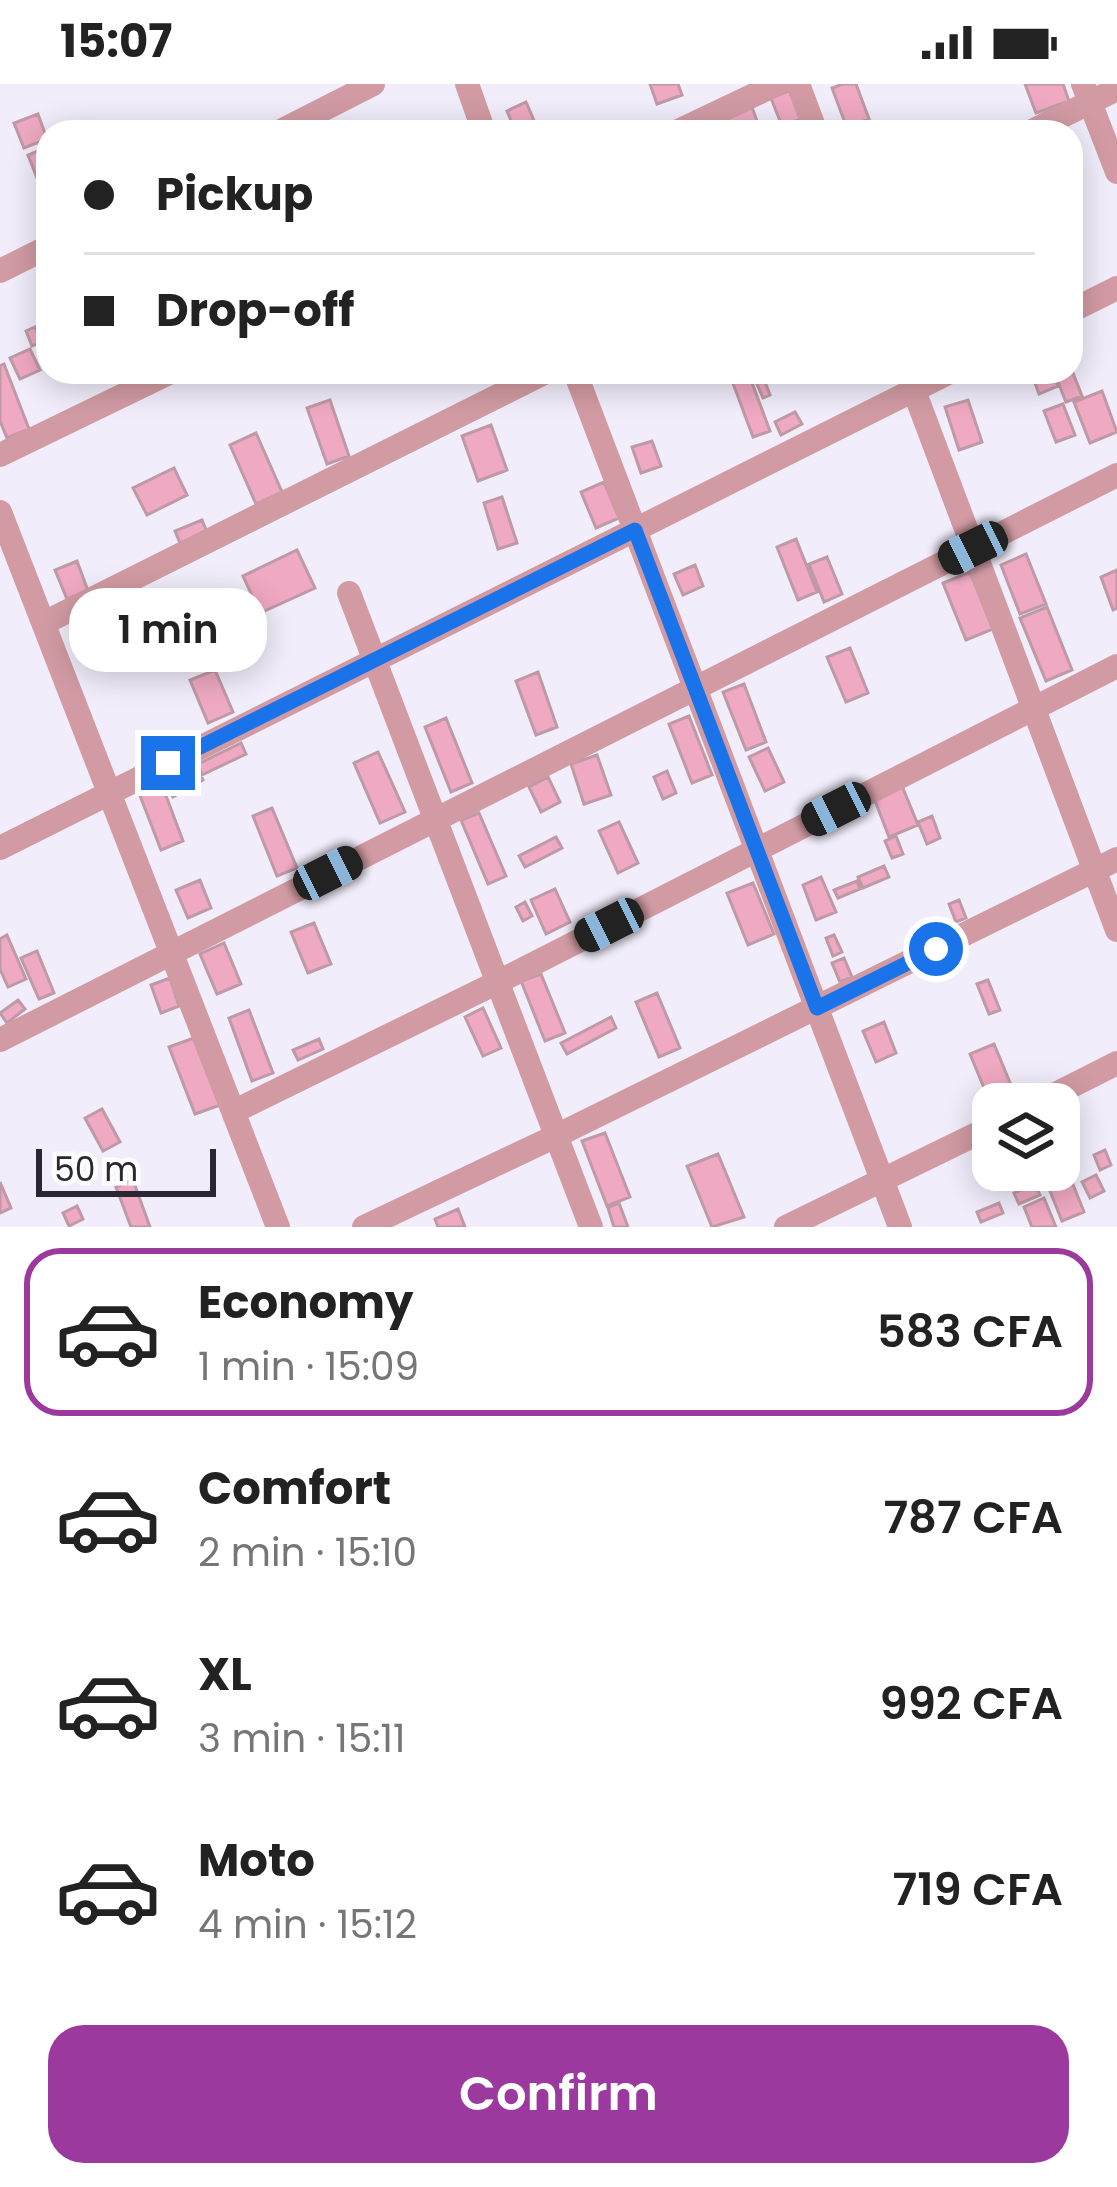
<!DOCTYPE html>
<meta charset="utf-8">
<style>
body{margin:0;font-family:Poppins,sans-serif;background:#f2f2f2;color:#222;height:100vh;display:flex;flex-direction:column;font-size:45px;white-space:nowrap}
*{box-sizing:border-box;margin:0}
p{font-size:39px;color:#767676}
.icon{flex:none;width:66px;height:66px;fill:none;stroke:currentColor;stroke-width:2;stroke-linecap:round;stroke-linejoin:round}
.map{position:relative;height:1143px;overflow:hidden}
.panel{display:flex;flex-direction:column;background:#fff;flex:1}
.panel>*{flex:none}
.banner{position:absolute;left:36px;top:36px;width:1047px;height:264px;border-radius:36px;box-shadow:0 6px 30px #0003;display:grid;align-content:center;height:264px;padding:0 48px;background:#fff}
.tools{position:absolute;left:972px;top:999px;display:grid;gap:24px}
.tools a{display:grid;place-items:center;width:108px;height:108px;border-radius:24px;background:#fff;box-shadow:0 6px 30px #0003;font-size:60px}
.scale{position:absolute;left:36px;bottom:30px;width:180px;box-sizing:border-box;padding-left:12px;border:6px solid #2a2633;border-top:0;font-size:33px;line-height:42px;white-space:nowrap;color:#2a2633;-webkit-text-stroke:9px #fdfdfd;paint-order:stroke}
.end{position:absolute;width:54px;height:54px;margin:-27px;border:15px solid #1a73e8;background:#fff;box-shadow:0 0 0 6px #fff}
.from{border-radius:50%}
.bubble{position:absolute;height:84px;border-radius:36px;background:#fff;box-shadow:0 6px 30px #0003;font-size:39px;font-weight:600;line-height:84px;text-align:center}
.car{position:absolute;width:36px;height:72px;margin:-36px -18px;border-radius:15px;box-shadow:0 0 9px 3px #0007;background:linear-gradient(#222 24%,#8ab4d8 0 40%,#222 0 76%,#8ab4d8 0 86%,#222 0)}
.banner b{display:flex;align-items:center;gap:42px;height:114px;font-size:45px}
.banner b+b{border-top:3px solid #e0e0e0}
.banner i{width:30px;height:30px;background:#222}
ul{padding:21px 0 0;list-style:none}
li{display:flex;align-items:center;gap:36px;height:168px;margin:0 24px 18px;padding:0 24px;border:6px solid transparent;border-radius:36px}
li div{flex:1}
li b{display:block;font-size:45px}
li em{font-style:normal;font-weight:600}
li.current{border-color:#9b399f}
li>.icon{width:108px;height:108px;stroke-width:1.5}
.cta{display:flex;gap:24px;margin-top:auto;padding:24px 48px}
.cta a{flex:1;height:138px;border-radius:36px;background:#9b399f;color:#fff;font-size:48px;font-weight:600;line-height:138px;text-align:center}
.status{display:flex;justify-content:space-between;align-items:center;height:84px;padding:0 60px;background:#fff;direction:ltr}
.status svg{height:33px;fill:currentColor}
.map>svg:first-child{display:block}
.building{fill:#efa9c2;stroke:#bf9aa6;stroke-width:3}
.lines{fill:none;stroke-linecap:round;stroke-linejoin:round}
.minor{stroke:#d29ba3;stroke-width:24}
.route{stroke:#1a73e8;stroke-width:15}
</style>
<div class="status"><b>15:07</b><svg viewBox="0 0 49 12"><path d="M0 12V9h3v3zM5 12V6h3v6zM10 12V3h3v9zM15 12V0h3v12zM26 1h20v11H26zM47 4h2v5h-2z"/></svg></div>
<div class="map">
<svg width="1117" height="1143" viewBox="0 0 1117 1143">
<rect width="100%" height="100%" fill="#f1edfb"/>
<path class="building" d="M650 0H678L682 11 657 20Z
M843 0H856L869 35 847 44 832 4Z
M1025 0H1063L1069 17 1036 29Z
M791 6 801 35 782 42 771 14Z
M526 18 539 48H516L507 27Z
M752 23 758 40 729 48 723 34Z
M38 30 47 55 24 64 14 39Z
M48 63V122L28 71Z
M35 243 41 258 32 262 26 247Z
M30 265 40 286 20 295 10 274Z
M4 280 29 345 7 354 0 337V282Z
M1071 284 1082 312 1066 318 1054 288H1071Z
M748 288 770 347 753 353 731 294Z
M1031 288H1052L1058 302 1039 310Z
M762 290 770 311 763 314 754 293Z
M1102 307 1117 348 1090 359 1074 318Z
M330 316 349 372 327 380 307 324Z
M968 316 982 358 959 366 945 323Z
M1063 320 1075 351 1056 358 1044 327Z
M795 328 802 340 781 351 775 338Z
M491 341 507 386 478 397 462 352Z
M256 349 282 408 256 420 230 361Z
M652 357 661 382 641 389 632 363Z
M174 384 187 411 147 431 133 404Z
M604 398 619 434 596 444 581 408Z
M502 413 517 459 498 465 484 419Z
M202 436 207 448 180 459 175 447Z
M796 455 817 508 798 516 777 463Z
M297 466 315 504 260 529 243 492Z
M1026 470 1046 520 1020 530 1001 481Z
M827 473 842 510 824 518 809 480Z
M77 477 88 507 67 515 55 486Z
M695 481 703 502 683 511 674 490Z
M1117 486V524L1113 526 1101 493Z
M970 488 993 545 966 556 943 499Z
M1047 523 1072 586 1046 597 1020 534Z
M850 564 868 609 846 618 827 573Z
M215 586 233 628 208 639 190 596Z
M538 588 557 643 536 651 516 597Z
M744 600 766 658 746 666 723 608Z
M689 632 712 691 692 699 669 640Z
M446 634 472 699 451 708 425 643Z
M241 659 246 670 202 691 198 680Z
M768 664 784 698 765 707 749 673Z
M378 668 405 728 380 739 354 679Z
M597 671 611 711 584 720 571 680Z
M195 680 203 696 173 713 164 697Z
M667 687 676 709 663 715 654 693Z
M548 693 560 718 541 728 529 703Z
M162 701 183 757 161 766 139 709Z
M902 702 918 741 889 753 874 714Z
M272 724 297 784 277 792 253 732Z
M479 729 506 792 488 800 461 736Z
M932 732 940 754 927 760 918 738Z
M619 738 638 779 618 789 599 747Z
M896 752 903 770 892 774 885 757Z
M556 753 562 764 525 783 519 772Z
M884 782 889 793 863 804 858 793Z
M821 793 836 828 816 836 803 801Z
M200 796 211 824 188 834 176 806Z
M857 797 860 805 838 814 834 806Z
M753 799 774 850 748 861 727 809Z
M555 805 570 838 546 850 531 816Z
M959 816 966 834 956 838 949 820Z
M525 818 532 832 523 837 516 823Z
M314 839 331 880 308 889 291 848Z
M7 851 26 895 8 903 0 885V855Z
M834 851 842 868 833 872 826 854Z
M224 859 241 900 217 910 200 870Z
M37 867 54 909 39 915 21 874Z
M844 874 852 893 840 898 832 879Z
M541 890 565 949 545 957 521 897Z
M170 894 179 922 161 929 151 901Z
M988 896 1000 926 989 930 977 900Z
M657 909 680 964 659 973 636 918Z
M18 916 25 925 7 939 0 929Z
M483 924 501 964 483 972 465 933Z
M249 926 273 989 252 997 229 934Z
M611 933 616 944 567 970 561 959Z
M884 938 896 969 876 978 863 947Z
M194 954 220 1021 195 1030 169 963Z
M319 955 323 965 298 976 293 966Z
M994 960 1011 1001 987 1011 970 970Z
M102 1025 120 1058 103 1067 85 1034Z
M605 1049 630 1113 607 1122 582 1057Z
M1105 1066 1111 1081 1100 1086 1094 1071Z
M718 1070 744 1133 712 1143 687 1082Z
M1066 1083 1084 1128 1062 1137 1044 1092Z
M1096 1091 1104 1107 1090 1114 1082 1098Z
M133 1096 150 1143H131L116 1103Z
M0 1098 11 1124 0 1129Z
M1035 1100 1040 1111 1019 1120 1014 1109Z
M1044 1114 1056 1143H1032L1024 1123Z
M619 1119 628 1143H614L608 1124Z
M999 1119 1003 1129 981 1138 977 1128Z
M77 1122 83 1135 69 1142 63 1129Z
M458 1125 465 1143H438L435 1135Z"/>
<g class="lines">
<path class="minor" d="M467 0 484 48
M798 0 816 48
M1083 0 1117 88
M279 48 373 0
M676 48 777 0
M1030 48 1117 5
M0 187 48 163
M1071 227 1117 204
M575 288 900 1143
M907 288 1117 846
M0 371 171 288
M0 428 278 1143
M349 509 591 1143
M44 539 546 288
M0 764 950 288
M0 956 1117 391
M1036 1020 1117 979
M235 1027 498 898 1117 582
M364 1143 556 1052 1117 775
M786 1143 993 1042"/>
</g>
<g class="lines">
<path class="route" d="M168 679 635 446 817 924 936 865"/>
</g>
</svg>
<div class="tools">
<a><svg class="icon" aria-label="layers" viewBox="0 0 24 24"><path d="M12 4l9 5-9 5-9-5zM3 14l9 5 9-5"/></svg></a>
</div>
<div class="scale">50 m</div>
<i class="end from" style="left:936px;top:865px"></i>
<i class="end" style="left:168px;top:679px"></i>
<div class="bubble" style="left:69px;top:504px;width:198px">1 min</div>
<i class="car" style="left:973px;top:464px;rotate:244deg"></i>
<i class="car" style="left:836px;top:725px;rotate:243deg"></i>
<i class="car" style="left:328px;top:789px;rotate:63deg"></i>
<i class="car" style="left:609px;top:841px;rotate:243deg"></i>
<div class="banner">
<b><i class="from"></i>Pickup</b>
<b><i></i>Drop-off</b>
</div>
</div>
<section class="panel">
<ul>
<li class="current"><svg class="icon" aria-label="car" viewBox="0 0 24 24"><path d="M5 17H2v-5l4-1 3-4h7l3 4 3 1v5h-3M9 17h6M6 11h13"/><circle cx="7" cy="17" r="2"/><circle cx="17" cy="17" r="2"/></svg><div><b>Economy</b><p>1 min · 15:09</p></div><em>583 CFA</em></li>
<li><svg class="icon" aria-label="car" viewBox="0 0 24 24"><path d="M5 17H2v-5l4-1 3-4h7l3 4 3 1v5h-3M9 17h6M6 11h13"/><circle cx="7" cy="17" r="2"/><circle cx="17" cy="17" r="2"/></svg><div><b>Comfort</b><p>2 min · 15:10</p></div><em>787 CFA</em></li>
<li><svg class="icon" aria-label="car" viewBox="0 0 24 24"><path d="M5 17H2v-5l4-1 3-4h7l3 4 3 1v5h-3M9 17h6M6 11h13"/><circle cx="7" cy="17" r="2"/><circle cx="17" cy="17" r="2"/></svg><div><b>XL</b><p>3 min · 15:11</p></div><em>992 CFA</em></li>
<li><svg class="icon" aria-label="car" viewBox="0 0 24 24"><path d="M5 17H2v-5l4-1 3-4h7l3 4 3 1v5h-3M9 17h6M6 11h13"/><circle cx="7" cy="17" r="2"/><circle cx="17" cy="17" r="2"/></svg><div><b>Moto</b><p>4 min · 15:12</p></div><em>719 CFA</em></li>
</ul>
<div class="cta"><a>Confirm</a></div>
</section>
